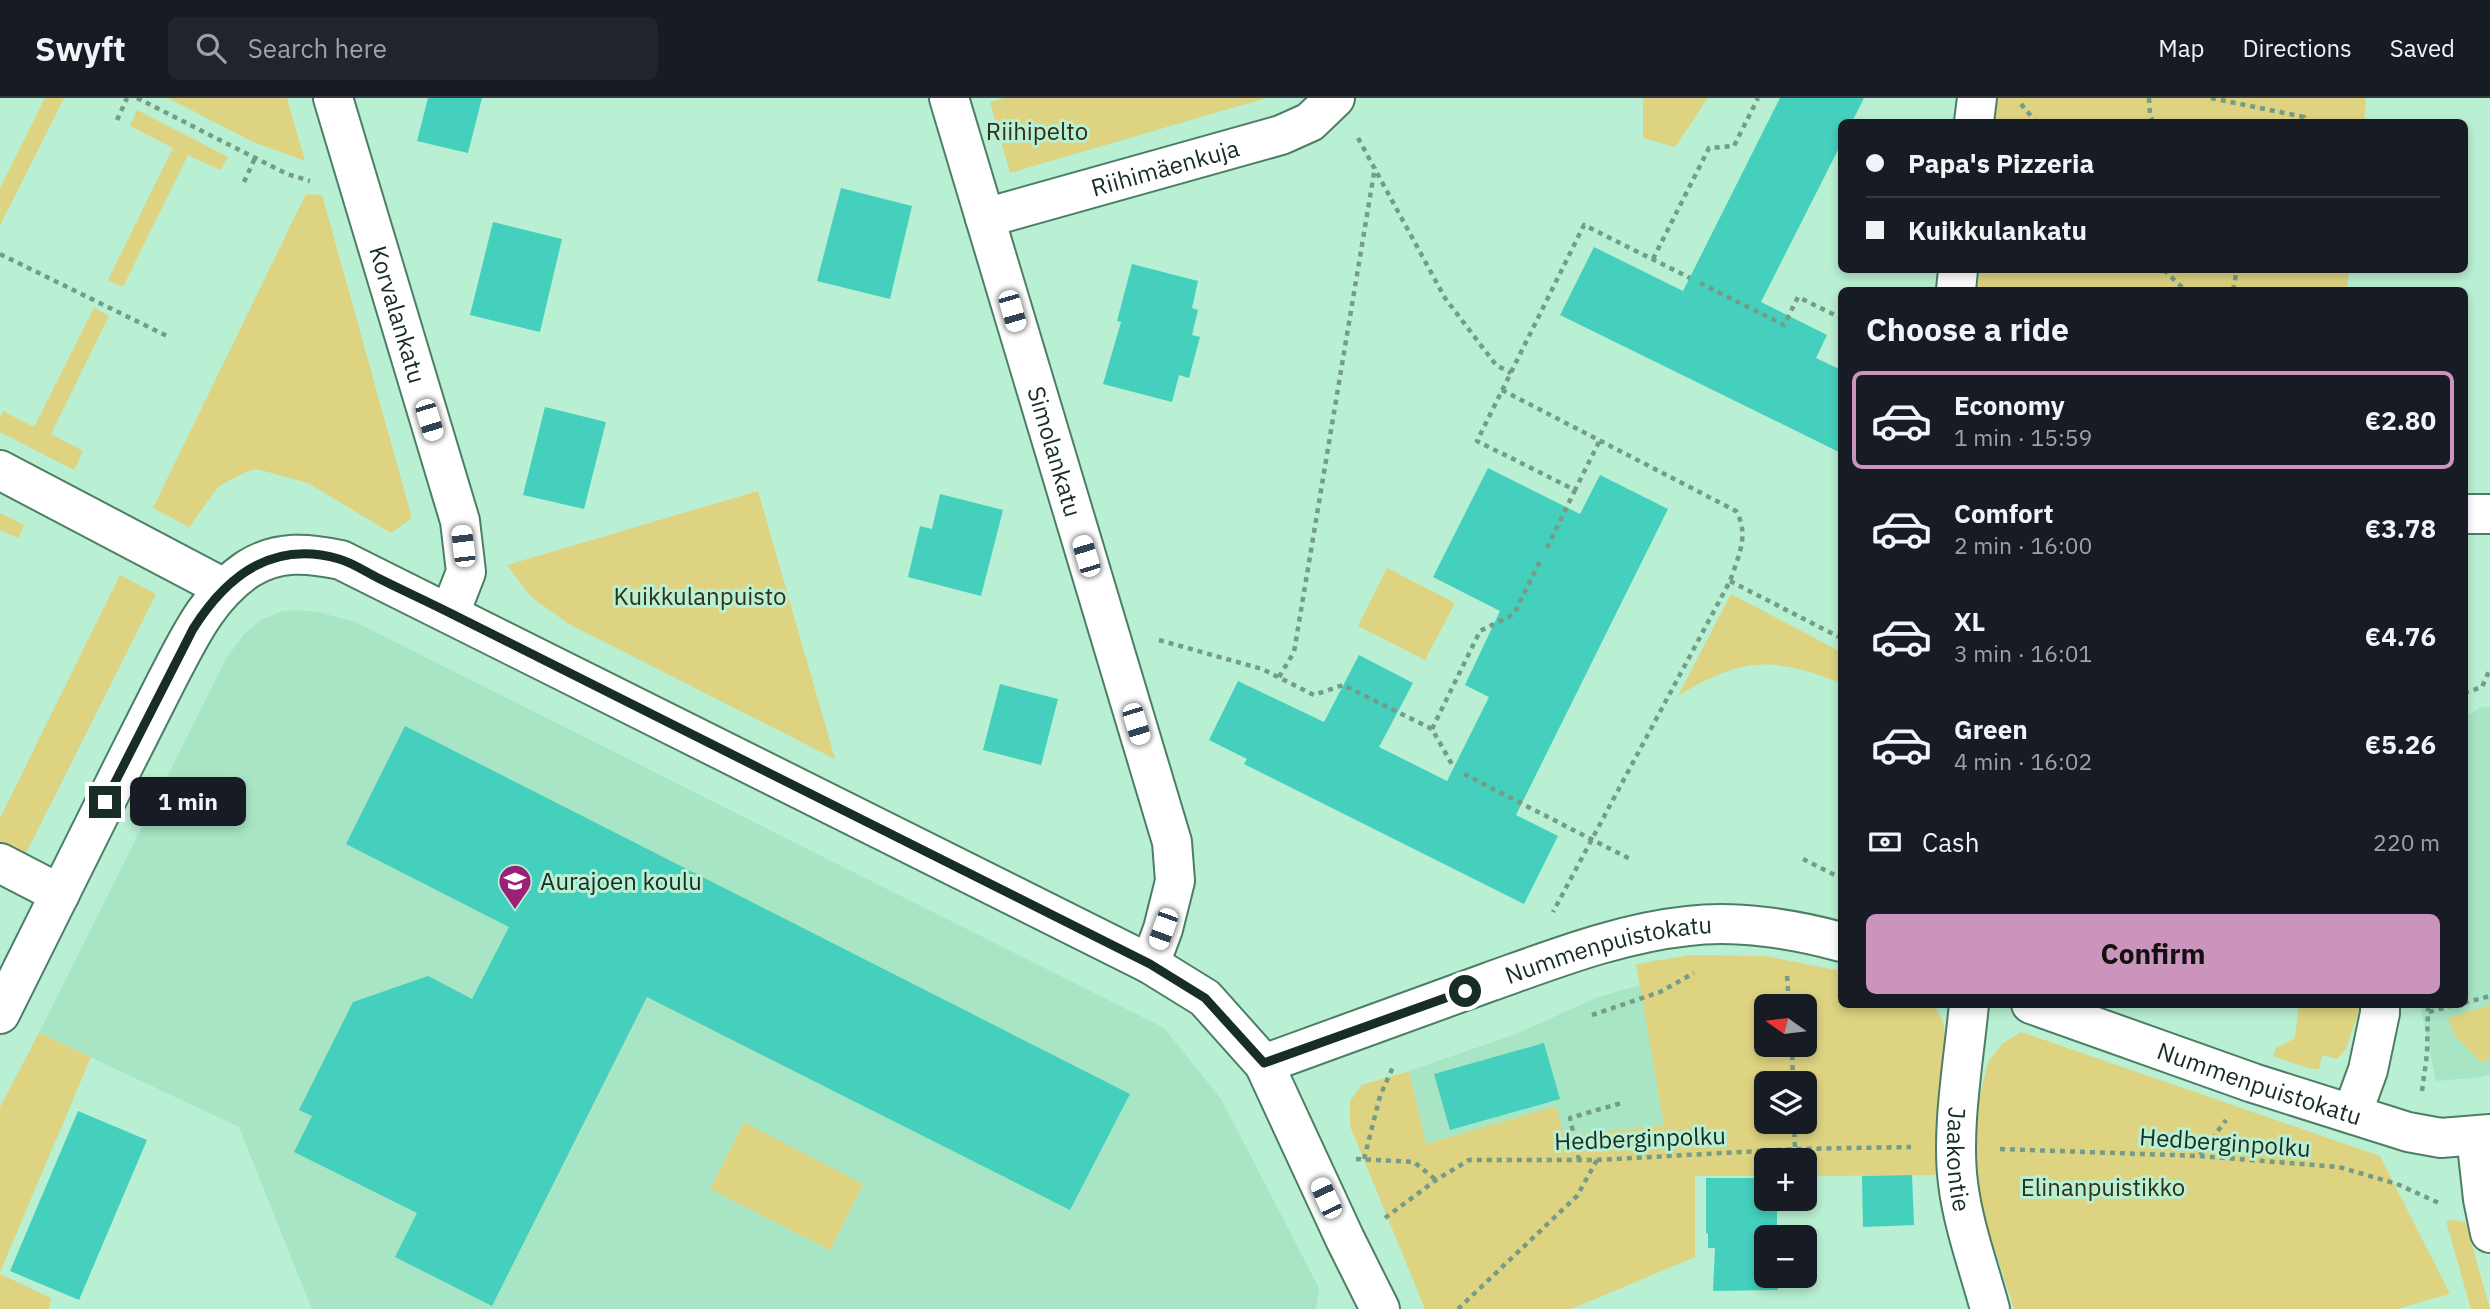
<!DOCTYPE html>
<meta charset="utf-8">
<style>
body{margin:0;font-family:"IBM Plex Sans",sans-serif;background:#20242c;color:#f1f3f6;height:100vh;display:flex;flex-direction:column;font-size:26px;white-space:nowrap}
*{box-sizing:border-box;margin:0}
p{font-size:23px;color:#9ea1a6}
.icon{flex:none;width:38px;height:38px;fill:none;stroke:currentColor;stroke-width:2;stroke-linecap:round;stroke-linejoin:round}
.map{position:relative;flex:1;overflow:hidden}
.sheet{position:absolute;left:1838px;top:189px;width:630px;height:721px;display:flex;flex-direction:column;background:#171b24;border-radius:10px;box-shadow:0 4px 10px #0003}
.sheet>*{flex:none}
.top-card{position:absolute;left:1838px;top:21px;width:630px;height:154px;border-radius:10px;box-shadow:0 4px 10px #0003;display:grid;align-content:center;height:154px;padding:0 28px;background:#171b24}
.needle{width:46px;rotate:284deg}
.tools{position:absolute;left:1754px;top:896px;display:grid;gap:14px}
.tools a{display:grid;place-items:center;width:63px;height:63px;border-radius:10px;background:#171b24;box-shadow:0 4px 10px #0003;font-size:35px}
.end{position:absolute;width:32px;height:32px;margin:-16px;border:9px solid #182d23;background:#fff;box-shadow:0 0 0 4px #fff}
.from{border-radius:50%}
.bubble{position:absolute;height:49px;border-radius:10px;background:#171b24;box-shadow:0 4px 10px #0003;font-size:23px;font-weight:700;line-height:49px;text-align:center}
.car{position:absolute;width:21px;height:42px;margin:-21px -10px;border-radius:9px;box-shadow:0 0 5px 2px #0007;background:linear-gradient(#fff 24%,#345 0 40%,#fff 0 76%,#345 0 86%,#fff 0)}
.top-card b{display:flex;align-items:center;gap:24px;height:66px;font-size:26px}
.top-card b+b{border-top:2px solid #363941}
.top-card i{width:18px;height:18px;background:#f1f3f6}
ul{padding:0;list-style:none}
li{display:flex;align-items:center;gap:21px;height:98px;margin:0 14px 10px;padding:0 14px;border:4px solid transparent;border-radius:10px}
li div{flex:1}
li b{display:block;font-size:26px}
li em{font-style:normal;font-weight:700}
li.current{border-color:#ca94bd}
li>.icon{width:63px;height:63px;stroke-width:1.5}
h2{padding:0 28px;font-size:32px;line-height:84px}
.pay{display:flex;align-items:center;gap:18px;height:77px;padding:0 28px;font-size:26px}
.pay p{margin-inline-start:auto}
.button{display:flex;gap:14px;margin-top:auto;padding:14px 28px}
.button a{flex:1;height:80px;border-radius:10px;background:#ca94bd;color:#111;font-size:28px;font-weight:700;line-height:80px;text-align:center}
header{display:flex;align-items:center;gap:42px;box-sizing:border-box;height:98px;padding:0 35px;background:#171b24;border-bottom:2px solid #363941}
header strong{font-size:33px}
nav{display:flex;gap:38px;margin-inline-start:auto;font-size:24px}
.search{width:490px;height:63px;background:#20242c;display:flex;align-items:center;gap:18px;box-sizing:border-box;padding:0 24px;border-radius:10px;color:#9ea1a6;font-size:26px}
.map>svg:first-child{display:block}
.built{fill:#a7e5c5}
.green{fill:#ddd381;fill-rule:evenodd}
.building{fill:#44d0bd}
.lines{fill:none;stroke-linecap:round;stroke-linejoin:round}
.minor-casing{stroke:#4c7e66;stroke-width:42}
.path{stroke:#749c87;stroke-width:4.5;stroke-dasharray:5 5;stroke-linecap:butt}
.minor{stroke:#fff;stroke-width:38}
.route{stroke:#182d23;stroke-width:9}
.labels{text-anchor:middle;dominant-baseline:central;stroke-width:6;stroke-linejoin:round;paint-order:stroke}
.park-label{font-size:24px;fill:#323019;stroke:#b9efd3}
.street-label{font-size:24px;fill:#182d23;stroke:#b9efd3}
.poi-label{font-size:24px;fill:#182d23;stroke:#b9efd3;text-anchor:start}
</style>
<header>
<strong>Swyft</strong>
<div class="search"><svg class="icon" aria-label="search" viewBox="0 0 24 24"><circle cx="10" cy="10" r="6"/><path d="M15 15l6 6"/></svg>Search here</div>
<nav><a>Map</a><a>Directions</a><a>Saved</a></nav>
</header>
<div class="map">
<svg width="2490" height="1211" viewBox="0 0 2490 1211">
<rect width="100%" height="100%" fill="#b9efd3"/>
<path class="built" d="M296 512 318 514 355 524 1164 930 1221 1001 1319 1190 1316 1211H312L239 1029 39 935 226 561 245 535 261 522 283 513Z
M2490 608V976L2483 979 2436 983 2420 907 2464 906V621L2479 610Z
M1641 887 1664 1027 1564 1038 1556 1008 1426 1046 1409 973 1516 936 1598 899Z"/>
<path class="green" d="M45 0H64L0 127V90Z
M168 0H287L305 63 253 44Z
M1005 0H1266L1010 75 990 4Z
M1643 0H1708L1675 49 1643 40Z
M1998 0H2366L2364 24H1995Z
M137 12 228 59 220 72 188 57 123 189 108 182 173 50 130 28Z
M306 96 322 97 412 420 391 435 308 385 257 371 246 374 219 388 189 429 153 410Z
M1980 172H2349L2347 192H1977Z
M94 210 109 218 51 336 83 353 74 372 0 334V319L3 313 34 329Z
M758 393 835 661 569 526 531 499 507 467Z
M0 415 24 427 18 440 0 432Z
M1387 470 1455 505 1425 562 1358 528Z
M120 477 156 496 26 755 0 744V720Z
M1731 496 1841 554V585C1773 558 1741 559 1678 598Z
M1691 857 1765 858 1841 873V906L1934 907 1943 923 1945 938 1942 1023 1937 1077 1804 1078V1062H1766V1078H1695V1159L1571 1211H1425L1350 1028V1003L1362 987 1409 973 1426 1046 1556 1008 1564 1038 1664 1027 1636 866ZM1766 908H1804V947H1766ZM1766 985H1804V1024H1766Z
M2299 907 2334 908 2361 907 2346 951 2337 961 2322 957 2319 971 2307 970 2273 958 2276 950 2295 940Z
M2490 907V960L2481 965 2455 938 2448 920Z
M2021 934 2380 1058 2450 1196 2397 1211H2014L1974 1087 1975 1019 1988 964 2002 946Z
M39 935 91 959 0 1174V1009Z
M744 1024 863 1086 830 1152 710 1091Z
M2455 1122 2465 1124 2467 1129 2490 1211H2471L2446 1123Z
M0 1176 51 1200 49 1211H0Z"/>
<path class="building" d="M428 0H482L468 55 417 43Z
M1780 0H1864L1852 24H1841V46L1761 204 1827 237 1816 260 1841 272V355L1560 217 1594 149 1683 193Z
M841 90 912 108 890 201 817 183Z
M493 124 562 141 540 234 470 217Z
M1132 166 1198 183 1192 210 1198 212 1192 237 1200 239 1189 280 1179 277 1172 304 1103 286 1121 224 1117 223Z
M545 309 606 324 584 411 523 397Z
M1488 370 1580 416 1600 377 1668 411 1516 717 1558 738 1524 806 1244 666 1247 661 1209 642 1238 583 1324 624 1359 557 1413 585 1379 649 1447 683 1489 599 1465 587 1500 513 1433 479Z
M940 396 1003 412 981 498 908 479 920 428 932 431Z
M1000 586 1058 601 1041 667 983 652Z
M405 628 1130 996 1070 1112 647 899 492 1208 395 1159 417 1115 294 1054 312 1018 299 1012 353 904 428 878 472 901 509 829 346 746Z
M1544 945 1560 1001 1450 1032 1434 976Z
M78 1013 147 1042 79 1202 10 1173Z
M1912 1077 1914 1127 1863 1129 1862 1078Z
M1706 1080H1766V1101H1777V1139H1766V1178H1777L1778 1192 1713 1193 1715 1150H1708V1136L1706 1135Z"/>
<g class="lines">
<defs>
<g id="minor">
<path id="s1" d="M333 0 460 423 466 474 450 515"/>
<path id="s2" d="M949 0 1172 744 1175 783 1163 831 1150 866"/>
<path d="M1974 24 1977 0"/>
<path id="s3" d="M985 120 1281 37 1310 24 1335 0"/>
<path d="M1956 192 1958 172"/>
<path d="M0 372 224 490"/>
<path d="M2464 416H2490"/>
<path d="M0 765 60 796"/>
<path id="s4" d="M1969 906C1964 961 1951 1031 1958 1085 1963 1127 1979 1170 1990 1211"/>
<path id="s5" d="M2031 906 2253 985 2408 1034 2441 1040 2490 1036"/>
<path d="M0 916C42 833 82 750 124 667 138 639 153 610 167 582 189 540 208 498 248 471 278 452 308 455 341 462L1150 866 1205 900 1264 966 1345 1141 1380 1211"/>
<path id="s6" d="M1264 966C1339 939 1414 911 1489 884 1554 861 1620 835 1688 828 1737 822 1794 831 1841 844"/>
<path d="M2352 1016 2368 972 2380 915V906"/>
<path d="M2476 1038 2483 1101 2490 1135"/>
</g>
</defs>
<use href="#minor" class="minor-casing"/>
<path class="path" d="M137 0 287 76 310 83
M2149 0 2150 17 2153 24
M2211 0 2304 19 2301 24
M2021 6 2036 24
M117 22 127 0
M1358 40 1445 200 1496 267 1511 275
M244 84 255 60
M0 156 169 239
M1653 161 1709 50 1734 48 1758 0
M2164 172 2185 192
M1700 185 1784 227 1798 199 1841 220
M2233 192 2237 172
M1502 292 1736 413C1750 437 1738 459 1730 483L1553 814
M1599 344 1575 392 1477 343 1584 127 1690 180
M1547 450 1575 392
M1730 483 1841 540
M1159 542 1262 571 1314 597 1343 587 1432 631 1454 670
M1279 579 1294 554 1375 69
M2464 595 2482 589 2490 571
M1432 631 1480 533 1514 516 1541 461
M1464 676 1632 762
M1803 761 1841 780
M1787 878 1789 908
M2464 905 2490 898
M2429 914 2458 906
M1592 917 1660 894 1694 875
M1792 947 1793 985
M2422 993 2427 956 2428 907
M1794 1024 1795 1051
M2000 1051 2200 1058 2339 1069 2397 1086 2439 1105
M2200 1057 2226 1022
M1356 1061 1414 1064 1436 1082
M1364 1061 1380 998 1393 969
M1579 1062 1570 1020 1621 1005
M1385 1120 1436 1082 1469 1062H1597L1795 1051 1911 1049
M1458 1211 1577 1098 1597 1062"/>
<use href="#minor" class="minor"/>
</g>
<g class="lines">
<path class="route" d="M105 704 193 531C227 477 273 442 339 461 353 465 366 474 378 480 402 492 426 503 450 515L1150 866 1205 900 1264 965 1465 893"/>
</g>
<defs>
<symbol id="school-pin" viewBox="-11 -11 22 30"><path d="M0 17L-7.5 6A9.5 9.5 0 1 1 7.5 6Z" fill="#9b2078" stroke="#b9efd3"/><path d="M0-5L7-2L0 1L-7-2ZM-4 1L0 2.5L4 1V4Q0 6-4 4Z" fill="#fff"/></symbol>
</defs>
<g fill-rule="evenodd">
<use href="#school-pin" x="496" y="764" width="38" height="52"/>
</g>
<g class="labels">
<g class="park-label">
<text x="1037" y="33">Riihipelto</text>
<text x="700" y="498">Kuikkulanpuisto</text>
<text x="2103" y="1089">Elinanpuistikko</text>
</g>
<g class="street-label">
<text stroke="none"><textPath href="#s3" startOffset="187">Riihimäenkuja</textPath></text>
<text stroke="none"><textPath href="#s1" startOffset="226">Korvalankatu</textPath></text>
<text stroke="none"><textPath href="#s2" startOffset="369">Simolankatu</textPath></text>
<text stroke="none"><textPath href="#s6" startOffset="364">Nummenpuistokatu</textPath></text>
<text stroke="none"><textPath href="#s5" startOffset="242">Nummenpuistokatu</textPath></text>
<text transform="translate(1640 1040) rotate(-2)">Hedberginpolku</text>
<text transform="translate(2225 1044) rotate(4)">Hedberginpolku</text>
<text stroke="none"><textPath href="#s4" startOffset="156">Jaakontie</textPath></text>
</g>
<g class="poi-label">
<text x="540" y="783">Aurajoen koulu</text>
</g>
</g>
</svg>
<div class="tools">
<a><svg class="needle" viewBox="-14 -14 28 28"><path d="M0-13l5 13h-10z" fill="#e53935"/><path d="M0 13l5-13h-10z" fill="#9ea1a6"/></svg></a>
<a><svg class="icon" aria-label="layers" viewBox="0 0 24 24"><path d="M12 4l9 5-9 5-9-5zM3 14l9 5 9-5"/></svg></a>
<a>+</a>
<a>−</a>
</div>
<i class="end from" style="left:1465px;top:893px"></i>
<i class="end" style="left:105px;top:704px"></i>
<div class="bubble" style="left:130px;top:679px;width:116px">1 min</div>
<i class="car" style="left:1012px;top:213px;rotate:164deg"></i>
<i class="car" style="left:429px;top:322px;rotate:163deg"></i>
<i class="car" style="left:463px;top:448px;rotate:353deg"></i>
<i class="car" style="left:1086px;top:458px;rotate:343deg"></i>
<i class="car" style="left:1136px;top:626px;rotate:163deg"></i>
<i class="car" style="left:1163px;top:831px;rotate:200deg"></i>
<i class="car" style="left:1326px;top:1100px;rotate:335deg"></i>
<div class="top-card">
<b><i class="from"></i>Papa's Pizzeria</b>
<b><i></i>Kuikkulankatu</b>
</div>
<section class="sheet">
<h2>Choose a ride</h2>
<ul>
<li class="current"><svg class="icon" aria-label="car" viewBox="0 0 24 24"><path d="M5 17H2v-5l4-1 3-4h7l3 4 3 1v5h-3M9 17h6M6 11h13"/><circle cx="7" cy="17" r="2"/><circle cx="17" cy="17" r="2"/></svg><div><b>Economy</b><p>1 min · 15:59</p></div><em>€2.80</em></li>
<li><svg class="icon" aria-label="car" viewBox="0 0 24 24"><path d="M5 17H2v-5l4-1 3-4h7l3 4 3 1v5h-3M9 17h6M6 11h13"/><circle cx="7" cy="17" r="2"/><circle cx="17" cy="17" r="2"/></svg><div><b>Comfort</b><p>2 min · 16:00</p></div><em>€3.78</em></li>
<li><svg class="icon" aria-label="car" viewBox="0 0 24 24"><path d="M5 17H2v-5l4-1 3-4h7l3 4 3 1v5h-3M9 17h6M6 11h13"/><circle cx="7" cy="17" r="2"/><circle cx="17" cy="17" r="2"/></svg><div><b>XL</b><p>3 min · 16:01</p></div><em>€4.76</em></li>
<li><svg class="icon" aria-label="car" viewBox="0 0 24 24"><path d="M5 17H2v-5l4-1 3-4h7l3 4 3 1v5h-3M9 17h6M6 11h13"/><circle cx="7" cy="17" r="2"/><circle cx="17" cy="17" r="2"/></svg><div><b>Green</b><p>4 min · 16:02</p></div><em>€5.26</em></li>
</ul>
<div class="pay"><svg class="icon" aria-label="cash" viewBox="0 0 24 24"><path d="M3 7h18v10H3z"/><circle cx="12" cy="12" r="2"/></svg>Cash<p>220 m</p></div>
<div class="button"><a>Confirm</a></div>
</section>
</div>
